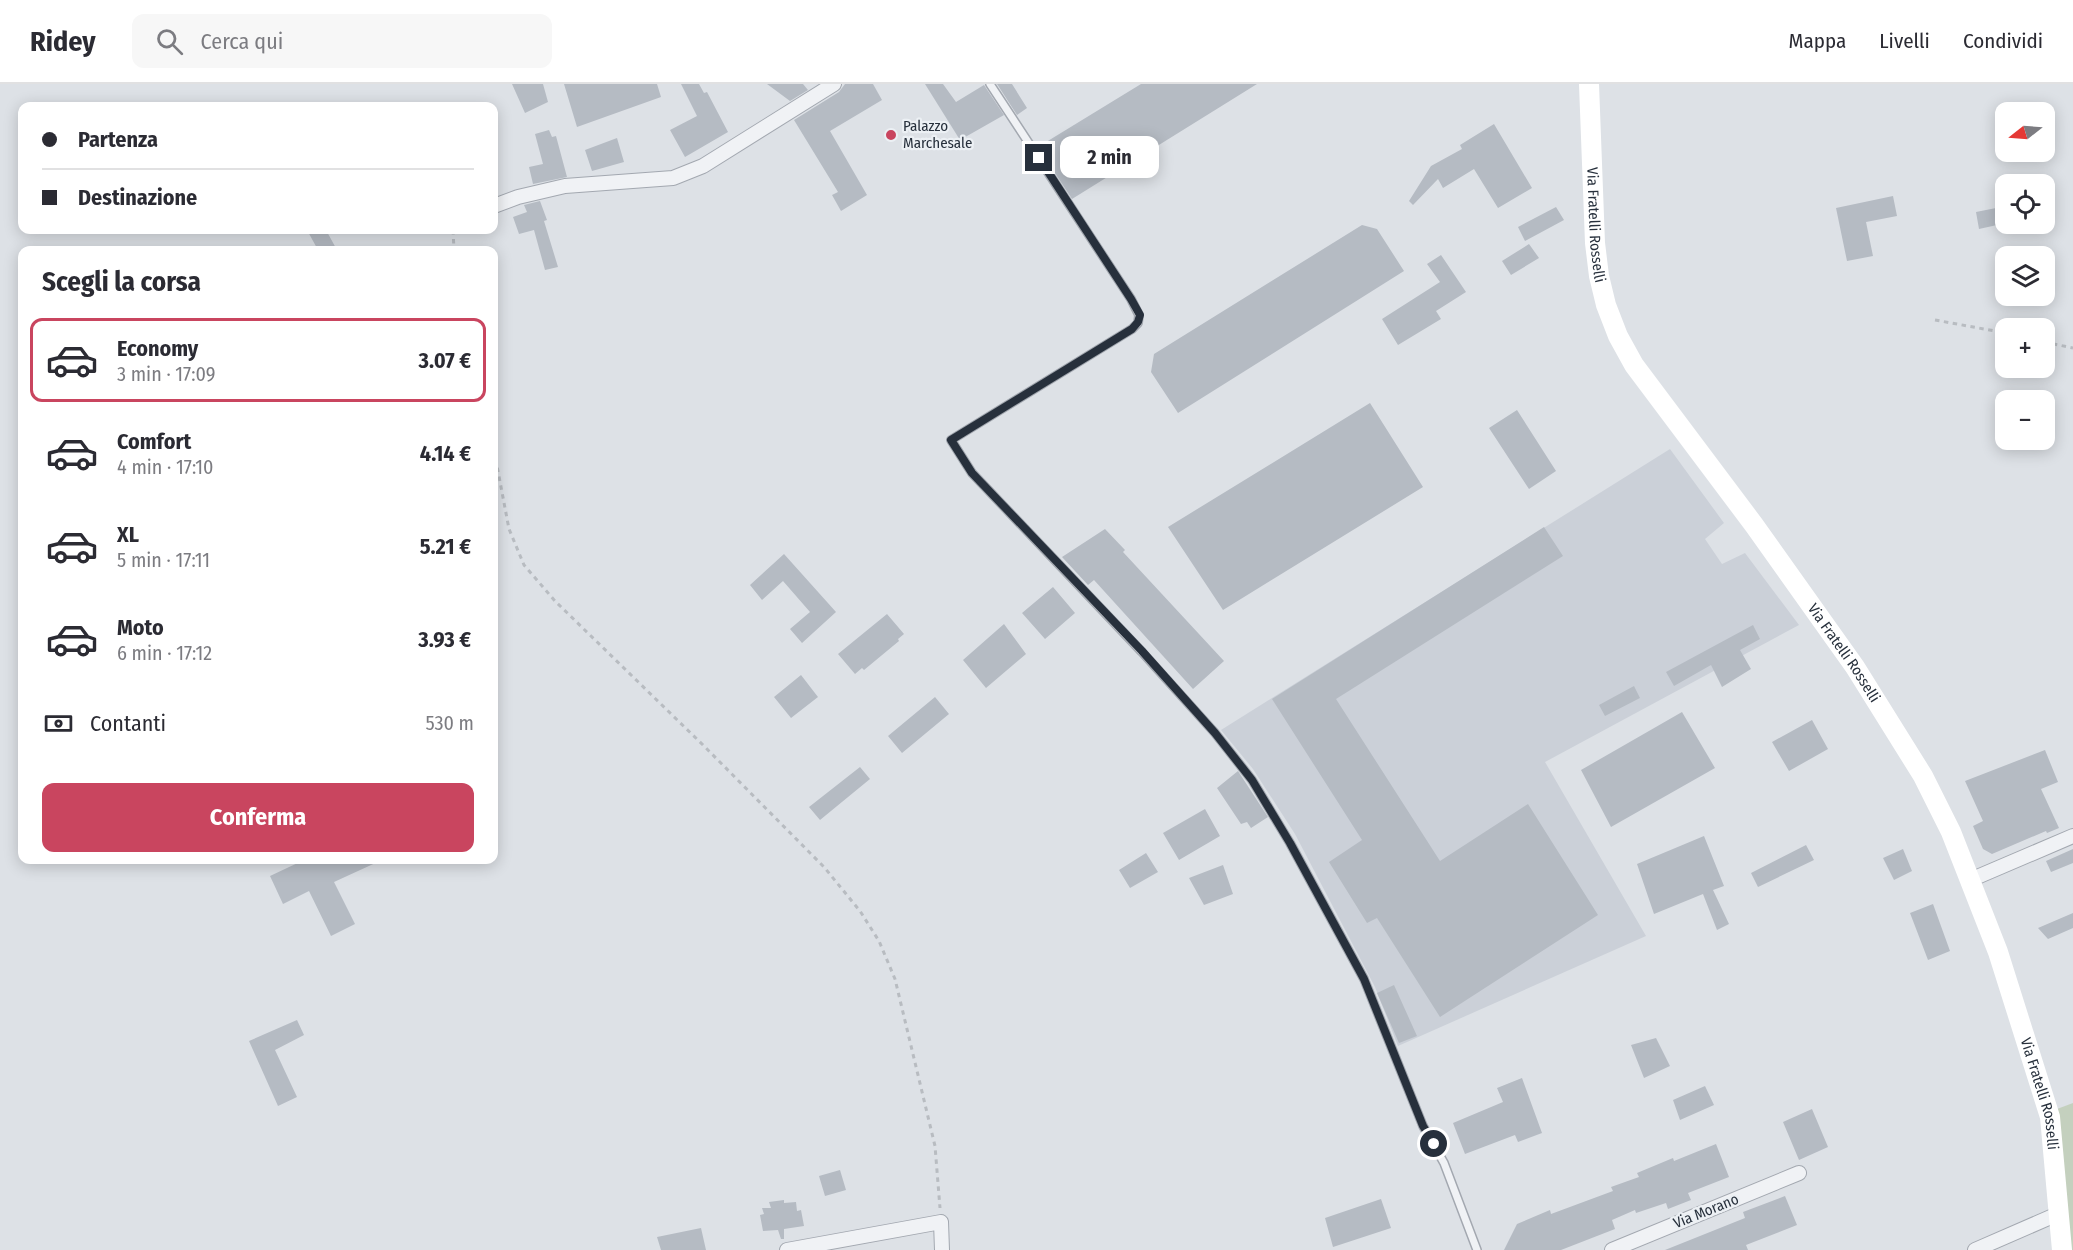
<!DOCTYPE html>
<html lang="it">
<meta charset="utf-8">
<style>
body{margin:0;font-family:"Fira Sans Condensed",sans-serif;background:#f7f7f7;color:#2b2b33;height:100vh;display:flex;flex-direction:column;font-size:22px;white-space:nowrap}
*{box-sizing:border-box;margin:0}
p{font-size:20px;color:#7c7c81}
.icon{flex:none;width:33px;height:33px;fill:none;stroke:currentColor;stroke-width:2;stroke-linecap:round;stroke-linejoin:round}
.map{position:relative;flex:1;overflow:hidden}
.sheet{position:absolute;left:18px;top:162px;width:480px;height:618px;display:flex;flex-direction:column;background:#fff;border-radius:12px;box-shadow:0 3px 15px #0003}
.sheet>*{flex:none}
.banner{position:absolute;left:18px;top:18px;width:480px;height:132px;border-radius:12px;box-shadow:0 3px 15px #0003;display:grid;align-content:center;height:132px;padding:0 24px;background:#fff}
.needle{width:39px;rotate:253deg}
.buttons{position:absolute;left:1995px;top:18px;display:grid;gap:12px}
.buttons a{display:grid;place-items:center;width:60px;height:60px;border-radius:12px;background:#fff;box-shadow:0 3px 15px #0003;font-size:30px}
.end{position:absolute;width:27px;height:27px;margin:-14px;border:8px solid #27303c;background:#fff;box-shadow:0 0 0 3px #fff}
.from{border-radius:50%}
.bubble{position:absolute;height:42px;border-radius:12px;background:#fff;box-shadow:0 3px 15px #0003;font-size:20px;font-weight:700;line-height:42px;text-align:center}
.banner b{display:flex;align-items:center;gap:21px;height:57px;font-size:22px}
.banner b+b{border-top:2px solid #e1e1e2}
.banner i{width:15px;height:15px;background:#2b2b33}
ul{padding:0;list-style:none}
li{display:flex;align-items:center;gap:18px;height:84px;margin:0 12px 9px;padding:0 12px;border:3px solid transparent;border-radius:12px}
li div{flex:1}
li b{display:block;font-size:22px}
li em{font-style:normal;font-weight:700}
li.on{border-color:#c9455f}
li>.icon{width:54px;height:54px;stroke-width:1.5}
h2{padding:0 24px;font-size:27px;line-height:72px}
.pay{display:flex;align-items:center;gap:15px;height:66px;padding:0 24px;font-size:22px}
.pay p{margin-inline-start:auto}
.button{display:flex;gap:12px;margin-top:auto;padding:12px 24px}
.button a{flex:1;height:69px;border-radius:12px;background:#c9455f;color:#fff;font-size:24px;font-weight:700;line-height:69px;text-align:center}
header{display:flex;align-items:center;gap:36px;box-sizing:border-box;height:84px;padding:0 30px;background:#fff;border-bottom:2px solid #e1e1e2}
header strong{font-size:28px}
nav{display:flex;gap:33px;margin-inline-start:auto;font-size:21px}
.search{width:420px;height:54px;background:#f7f7f7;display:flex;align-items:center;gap:15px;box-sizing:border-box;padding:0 21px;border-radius:12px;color:#7c7c81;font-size:22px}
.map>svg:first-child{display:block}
.built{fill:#cbd0d8}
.green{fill:#c4d0be}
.building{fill:#b5bbc3}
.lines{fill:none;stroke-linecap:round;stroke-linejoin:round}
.service-casing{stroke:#a3a8b0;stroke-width:10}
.minor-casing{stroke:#a3a8b0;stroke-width:16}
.path{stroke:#b8bcc1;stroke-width:3;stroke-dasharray:4.5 4.5;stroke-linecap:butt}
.service{stroke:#f0f2f5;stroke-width:7}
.minor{stroke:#f0f2f5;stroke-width:14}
.secondary{stroke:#fff;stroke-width:20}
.route{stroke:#27303c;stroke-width:8}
.poi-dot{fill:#c9455f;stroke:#ecf0f4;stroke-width:2}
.labels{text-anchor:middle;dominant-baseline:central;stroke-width:4.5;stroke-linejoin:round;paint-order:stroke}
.poi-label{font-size:15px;fill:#27303c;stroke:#ecf0f4;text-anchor:start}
.street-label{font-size:15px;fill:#27303c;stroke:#ecf0f4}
</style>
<header>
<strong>Ridey</strong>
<div class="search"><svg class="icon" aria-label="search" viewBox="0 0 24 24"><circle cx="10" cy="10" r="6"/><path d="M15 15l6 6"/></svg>Cerca qui</div>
<nav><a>Mappa</a><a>Livelli</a><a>Condividi</a></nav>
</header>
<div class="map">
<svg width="2073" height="1166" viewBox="0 0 2073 1166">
<rect width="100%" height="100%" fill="#dde1e6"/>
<path class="built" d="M1670 365 1724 439 1705 455 1722 480 1745 469 1799 541 1545 678 1646 852 1398 962 1375 903 1295 750 1253 685 1221 646Z"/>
<path class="green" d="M2073 1019V1166H2068L2057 1025Z"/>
<path class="building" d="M512 0H543L548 18 525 29Z
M564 0H657L661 13 577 43Z
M681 0H699L704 9 707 8 728 48 685 73 670 46 697 32Z
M767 0H803L808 6 790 17Z
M845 0H873L882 16 830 47 867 111 841 127 832 111 838 108 794 36 839 8Z
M925 0H943L956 18 984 1 1004 31 960 56Z
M997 0H1012L1027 24 1017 31Z
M1141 0H1257L1072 115 1038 63Z
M1494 40 1532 104 1498 124 1474 85 1443 104 1438 95 1413 121 1409 117 1431 82 1462 65 1460 61Z
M549 46 552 53 556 52 567 93 533 100 529 83 543 80 535 50Z
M617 54 624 78 592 87 585 66Z
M1893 112 1897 132 1866 138 1873 172 1847 177 1836 124Z
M540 117 547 136 544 137 558 183 545 186 534 146 519 150 513 133 527 128 524 121Z
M2006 122V139L1979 145 1976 128Z
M1556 123 1564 136 1525 157 1518 143Z
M1362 141 1377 145 1404 187 1178 329 1151 288 1154 270Z
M307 146H326L337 166H318Z
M1529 160 1539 174 1511 191 1502 177Z
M1441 171 1466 208 1436 227 1441 235 1398 261 1382 235 1440 198 1427 180Z
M1370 319 1423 403 1223 526 1168 443Z
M1517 326 1556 387 1529 405 1489 344Z
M1544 443 1563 472 1336 615 1440 777 1528 720 1598 831 1440 933 1377 834 1367 839 1329 778 1362 756 1272 615Z
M1105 445 1125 466 1123 468 1224 577 1193 605 1094 496 1088 501 1062 473Z
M784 470 836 528 802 559 790 545 810 528 783 497 762 516 750 501Z
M1053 503 1075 529 1045 555 1022 529Z
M887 530 904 550 898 555 899 557 864 586 862 584 855 590 838 570Z
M1004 540 1026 570 986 604 963 576Z
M1753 541 1760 555 1740 566 1751 585 1722 603 1711 581 1674 602 1666 588Z
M801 591 818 613 791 634 774 613Z
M1634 602 1640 614 1605 632 1599 621Z
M935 613 949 630 902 669 888 652Z
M1682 628 1715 684 1611 743 1581 686Z
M1812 636 1828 665 1789 687 1772 658Z
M2045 666 2058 698 2041 705 2059 744 2047 749 2046 747 1992 770 1983 765 1973 742 1983 737 1965 697Z
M860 683 870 695 820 736 809 723Z
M1238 687 1268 733 1251 744 1247 738 1241 740 1217 704Z
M1205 725 1220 752 1179 776 1163 749Z
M1704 752 1724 802 1713 806 1729 840 1717 846 1703 810 1654 830 1637 780Z
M1806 761 1814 776 1758 803 1751 789Z
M1903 765 1912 787 1894 796 1883 774Z
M2073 765V779L2051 788 2046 777Z
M1146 769 1158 788 1130 804 1119 786Z
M304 776H382L334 798 355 840 331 852 309 807 283 820 270 792Z
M1223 781 1233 810 1204 821 1189 794Z
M1933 820 1950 867 1928 876 1910 829Z
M2073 829V844L2048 855 2038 844Z
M1394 901 1417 952 1399 959 1377 909Z
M297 936 304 951 275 966 297 1013 278 1022 249 957Z
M1656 954 1670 982 1644 994 1631 961Z
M1522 994 1542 1049 1518 1058 1515 1051 1465 1070 1453 1039 1503 1018 1497 1004Z
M1705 1002 1714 1021 1680 1036 1673 1016Z
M1812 1025 1828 1063 1799 1076 1783 1038Z
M1716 1060 1729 1093 1688 1109 1691 1116 1668 1125 1666 1119 1636 1129 1635 1126 1612 1136 1615 1145 1561 1166H1504L1517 1140 1550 1126 1551 1130 1613 1107 1611 1103 1639 1093 1637 1089 1673 1074 1674 1077Z
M840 1086 846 1106 825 1112 819 1092Z
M1785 1112 1797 1141 1746 1161 1748 1166H1665L1745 1134 1743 1128Z
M1381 1115 1391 1144 1333 1163 1325 1134Z
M784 1116V1119L796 1118 797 1127 801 1126 804 1142 784 1145V1155H781L778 1146 763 1147 760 1131 764 1130 762 1124H771L769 1118Z
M701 1144 706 1166H661L657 1153Z"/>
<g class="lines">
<defs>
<path id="service" d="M990 0 1131 215 1139 231 1138 239 1132 245 951 356 972 389 1142 568 1215 649 1252 696 1290 759 1364 895 1423 1042 1444 1079 1477 1166"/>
<path id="minor" d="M494 122 518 113 565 102 673 94 703 82 834 0
M1970 796 2073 752
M787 1166 941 1138 942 1166
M1612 1166 1799 1089
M1975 1166 2060 1129"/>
</defs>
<use href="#service" class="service-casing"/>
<use href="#minor" class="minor-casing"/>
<path class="path" d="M453 146 454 166
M1935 236 2006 249
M2044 258 2073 264
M494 366 509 445 524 481 555 517 703 661 824 783 860 827 879 857 895 895 935 1062 940 1124"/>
<use href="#service" class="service"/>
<use href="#minor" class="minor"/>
<path class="secondary" id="s1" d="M1589 0 1595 159 1599 192 1606 221 1618 252 1634 281 1754 441 1855 583 1923 692 1951 748 1998 868 2050 1033 2062 1166"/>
</g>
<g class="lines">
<path class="route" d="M1039 74 1131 215 1140 231 1138 238 1132 245 951 356 972 389 1142 567 1215 649 1252 696 1290 759 1364 895 1423 1042 1434 1060"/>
</g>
<circle class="poi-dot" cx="891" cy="51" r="6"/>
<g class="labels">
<g class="poi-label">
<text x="903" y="42">Palazzo<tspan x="903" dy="17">Marchesale</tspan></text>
</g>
<g class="street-label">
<text stroke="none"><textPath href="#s1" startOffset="141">Via Fratelli Rosselli</textPath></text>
<text stroke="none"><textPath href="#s1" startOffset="645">Via Fratelli Rosselli</textPath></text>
<text stroke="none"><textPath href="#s1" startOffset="1131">Via Fratelli Rosselli</textPath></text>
<text transform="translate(1706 1127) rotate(-22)">Via Morano</text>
</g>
</g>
</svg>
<div class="buttons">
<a><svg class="needle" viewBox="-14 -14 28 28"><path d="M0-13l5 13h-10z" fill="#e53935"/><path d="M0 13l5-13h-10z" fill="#7c7c81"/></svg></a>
<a><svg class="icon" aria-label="locate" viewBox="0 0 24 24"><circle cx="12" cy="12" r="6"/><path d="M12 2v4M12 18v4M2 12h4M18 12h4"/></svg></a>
<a><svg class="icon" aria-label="layers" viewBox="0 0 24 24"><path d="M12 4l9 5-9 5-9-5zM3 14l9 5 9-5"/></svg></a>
<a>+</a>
<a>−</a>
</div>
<i class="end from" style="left:1434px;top:1060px"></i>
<i class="end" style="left:1039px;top:74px"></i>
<div class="bubble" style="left:1060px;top:52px;width:99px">2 min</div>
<div class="banner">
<b><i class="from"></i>Partenza</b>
<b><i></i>Destinazione</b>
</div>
<section class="sheet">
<h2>Scegli la corsa</h2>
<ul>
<li class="on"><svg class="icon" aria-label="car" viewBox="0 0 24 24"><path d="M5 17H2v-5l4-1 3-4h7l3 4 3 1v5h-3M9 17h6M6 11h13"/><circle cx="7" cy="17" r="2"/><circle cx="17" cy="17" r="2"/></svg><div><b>Economy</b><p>3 min · 17:09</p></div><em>3.07 €</em></li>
<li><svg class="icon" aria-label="car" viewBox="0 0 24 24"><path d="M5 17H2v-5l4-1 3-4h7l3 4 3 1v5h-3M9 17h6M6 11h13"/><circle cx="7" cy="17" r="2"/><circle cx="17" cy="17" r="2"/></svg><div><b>Comfort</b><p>4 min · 17:10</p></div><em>4.14 €</em></li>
<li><svg class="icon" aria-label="car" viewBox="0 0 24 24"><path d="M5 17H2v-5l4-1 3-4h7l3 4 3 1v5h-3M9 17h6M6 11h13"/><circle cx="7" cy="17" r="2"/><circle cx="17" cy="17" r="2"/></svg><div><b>XL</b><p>5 min · 17:11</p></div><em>5.21 €</em></li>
<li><svg class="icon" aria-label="car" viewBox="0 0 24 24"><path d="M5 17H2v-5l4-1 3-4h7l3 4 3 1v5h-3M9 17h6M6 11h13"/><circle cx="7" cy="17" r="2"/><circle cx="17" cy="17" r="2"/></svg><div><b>Moto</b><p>6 min · 17:12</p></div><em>3.93 €</em></li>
</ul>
<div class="pay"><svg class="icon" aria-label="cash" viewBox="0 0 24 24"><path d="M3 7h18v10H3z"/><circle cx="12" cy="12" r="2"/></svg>Contanti<p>530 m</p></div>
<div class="button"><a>Conferma</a></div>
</section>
</div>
